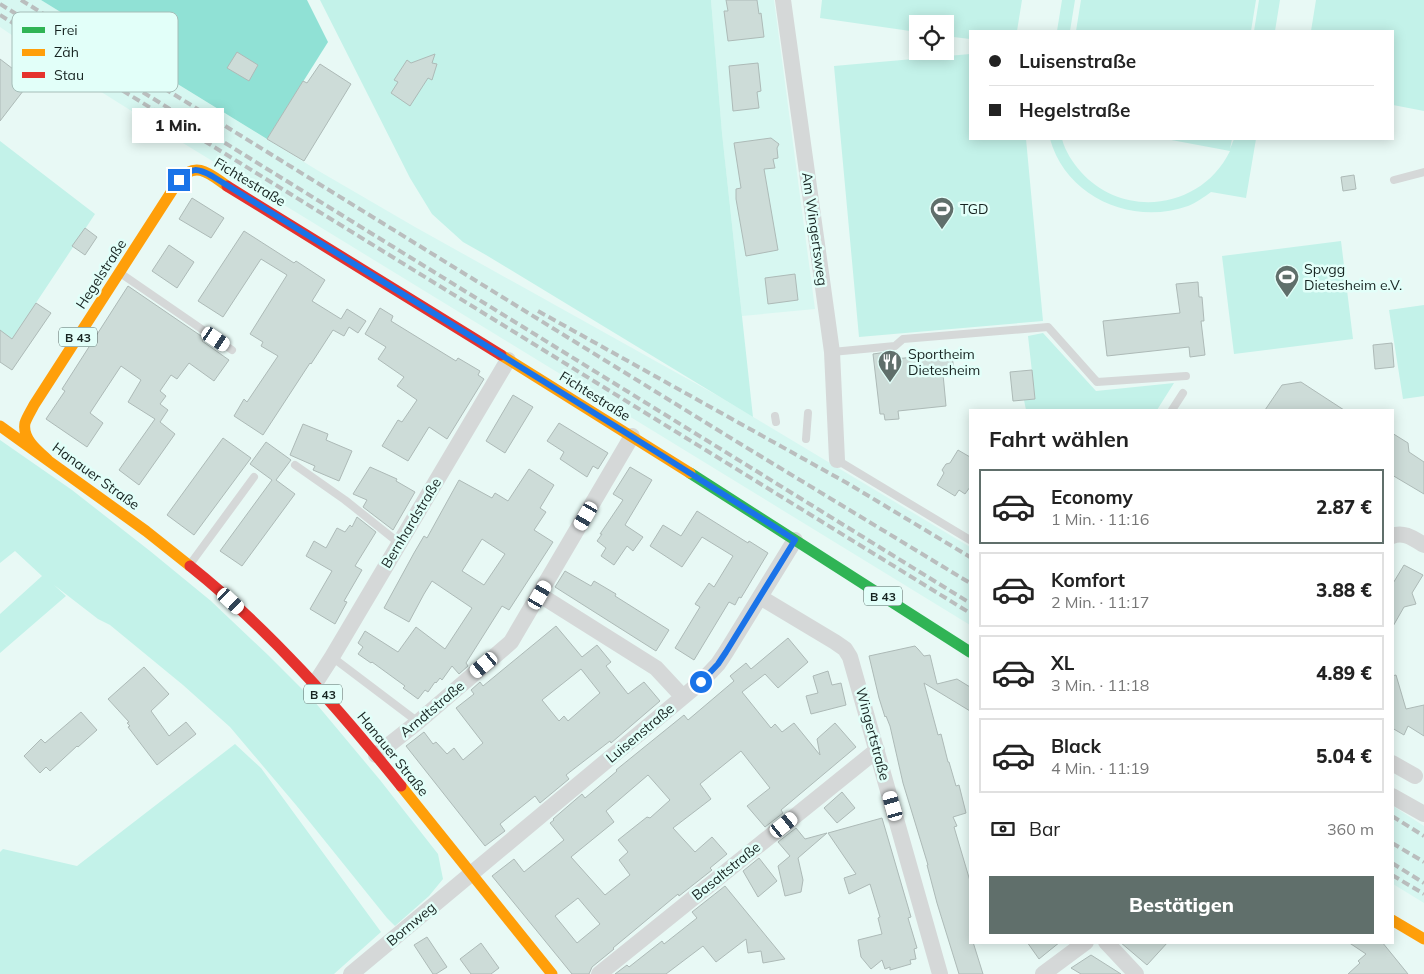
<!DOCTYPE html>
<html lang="de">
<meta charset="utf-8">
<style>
body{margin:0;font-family:Mulish,sans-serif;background:#f6f6f6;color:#222;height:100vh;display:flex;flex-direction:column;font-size:19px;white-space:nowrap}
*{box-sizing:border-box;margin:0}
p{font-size:16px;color:#767676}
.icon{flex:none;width:28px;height:28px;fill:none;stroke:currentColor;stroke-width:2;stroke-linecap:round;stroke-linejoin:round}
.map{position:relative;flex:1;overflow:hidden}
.panel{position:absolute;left:969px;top:409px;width:425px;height:535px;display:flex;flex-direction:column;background:#fff;border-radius:0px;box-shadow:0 2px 12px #0003}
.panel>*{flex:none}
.top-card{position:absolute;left:969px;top:30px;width:425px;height:110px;border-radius:0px;box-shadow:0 2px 12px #0003;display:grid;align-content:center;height:110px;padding:0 20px;background:#fff}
.tools{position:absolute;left:909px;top:15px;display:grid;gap:10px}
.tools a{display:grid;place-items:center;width:45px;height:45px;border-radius:0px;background:#fff;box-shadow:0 2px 12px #0003;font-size:25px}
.end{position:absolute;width:22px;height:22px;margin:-11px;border:6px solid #1a73e8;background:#fff;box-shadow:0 0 0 2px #fff}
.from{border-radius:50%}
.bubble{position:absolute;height:35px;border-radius:0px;background:#fff;box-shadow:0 2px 12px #0003;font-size:16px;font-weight:800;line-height:35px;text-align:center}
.car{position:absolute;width:15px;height:30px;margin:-15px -8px;border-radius:6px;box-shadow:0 0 4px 1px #0007;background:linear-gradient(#fff 24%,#345 0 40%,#fff 0 76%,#345 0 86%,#fff 0)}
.top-card b{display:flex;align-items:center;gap:18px;height:48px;font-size:19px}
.top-card b+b{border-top:1px solid #e0e0e0}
.top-card i{width:12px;height:12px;background:#222}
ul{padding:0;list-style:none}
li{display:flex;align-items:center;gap:15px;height:75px;margin:0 10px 8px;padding:0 10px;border:2px solid #e0e0e0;border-radius:0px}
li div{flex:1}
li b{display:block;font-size:19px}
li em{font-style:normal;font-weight:800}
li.on{border-color:#606f6b}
li>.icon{width:45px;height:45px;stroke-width:1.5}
h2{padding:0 20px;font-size:22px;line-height:60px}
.pay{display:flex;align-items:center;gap:12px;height:55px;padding:0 20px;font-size:19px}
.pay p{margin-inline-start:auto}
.action{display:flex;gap:10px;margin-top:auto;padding:10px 20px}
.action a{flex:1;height:58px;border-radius:0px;background:#606f6b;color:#fff;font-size:20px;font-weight:800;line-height:58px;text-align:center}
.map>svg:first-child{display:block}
.built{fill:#d7f7f1}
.green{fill:#c3f2e9}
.forest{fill:#90e1d5}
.building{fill:#cddcd8;stroke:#adbab7;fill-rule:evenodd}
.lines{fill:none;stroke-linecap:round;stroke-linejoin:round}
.lane{stroke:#d5d8d8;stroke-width:8}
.street{stroke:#d5d8d8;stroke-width:16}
.fast{stroke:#30b455;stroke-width:11}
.slow{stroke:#ff9f0a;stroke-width:11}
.jam{stroke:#e5322d;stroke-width:11}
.rail{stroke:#babebe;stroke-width:4;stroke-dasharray:8 4;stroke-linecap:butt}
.route{stroke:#1a73e8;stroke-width:6}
.labels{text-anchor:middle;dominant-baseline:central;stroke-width:5;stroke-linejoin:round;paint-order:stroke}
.shield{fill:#e2fff9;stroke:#546662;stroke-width:1}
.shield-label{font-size:12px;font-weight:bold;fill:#172421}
.street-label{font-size:14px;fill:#172421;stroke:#e2fff9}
.poi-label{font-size:14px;fill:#172421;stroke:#e2fff9;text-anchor:start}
.key{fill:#e2fff9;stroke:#a5bdb8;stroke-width:1}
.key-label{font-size:14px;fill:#172421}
</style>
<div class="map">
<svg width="1424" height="974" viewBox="0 0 1424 974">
<rect width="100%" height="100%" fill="#e8f9f5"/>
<path class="built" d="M0 0H41L317 170 415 227 720 397 970 547V625L165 132 25 44 0 27Z
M711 0H774L815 309 742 316 722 133Z
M1393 806 1424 826V903L1393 884Z"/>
<path class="green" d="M320 0H711L722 133 753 417 486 255 463 242 432 214 410 178Z
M822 0H1022L1017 31H970V39L945 36V24H918L917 32 820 18Z
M1062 0H1075L1070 31H1057Z
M1081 0H1256L1251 31H1076Z
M1259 0H1280L1275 31H1254Z
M1316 0H1424V111L1393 105 1392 31H1311Z
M970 54V139H1026L1043 321 859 337 834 66Z
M1050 139H1062C1065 151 1073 163 1081 172 1124 220 1202 209 1230 151L1166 139H1232L1230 149 1234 139H1256L1246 198 1211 192C1204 197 1196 203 1188 206 1132 226 1066 197 1050 139Z
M0 141 95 214 12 339 2 332 0 333Z
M1341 241 1353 339 1234 354 1222 256Z
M1424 305V396L1403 399 1389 310Z
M1043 333 1096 391 1174 383 1157 410H1026L1024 400 1035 399 1028 336Z
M0 440 72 490 150 551 211 601 268 655 314 701 380 780 438 854 443 879 429 896 395 926 387 918 296 805 230 727 183 685 110 625 98 619 54 585 66 596 0 653V614L42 576 15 551 0 563Z
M235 744 261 768 381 932 334 974H0V852L3 849 77 866Z"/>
<path class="forest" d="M41 0H307L328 42 267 139Z"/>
<path class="building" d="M726 0H757L759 14 761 13 764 37 728 41 724 11H728Z
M237 52 258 65 249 81 227 68Z
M435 54 432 63 437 64 432 80 428 78 410 106 391 93 398 82 394 80 407 60 411 63Z
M0 59 30 82 0 121Z
M758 63 761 91 757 92 759 108 733 111 729 66Z
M320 64 351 84 304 161 267 139 303 81 307 83Z
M771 138 779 144 777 148 778 158 773 159 775 168 764 169 778 250 746 256 736 199V189L741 188 734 143Z
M1354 175 1356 189 1343 191 1341 177Z
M192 198 224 218 211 238 179 219Z
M85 228 97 237 85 255 72 246Z
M244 231 294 263 296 261 325 280 312 301 341 319 347 309 366 321 358 333 349 327 344 336 333 330 311 364 310 363 263 435 234 416 244 399 247 402 278 356 261 346 263 342 250 334 287 275 261 259 223 317 198 301Z
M169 245 194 262 177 288 152 271Z
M795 274 798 300 768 304 765 278Z
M1198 282 1199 297H1202L1204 321H1201L1205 355 1190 357 1189 347 1107 356 1103 321 1180 313 1176 284Z
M128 286 204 338 202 341 229 360 214 381 189 363 177 379 171 375 160 391 166 396 160 404 168 410 160 422 175 434 139 485 119 470 155 419 128 402 141 380 121 366 90 413 103 423 87 447 46 419 65 391 62 389Z
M36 303 51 313 12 370 0 362V330L12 339Z
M380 308 393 316 391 321 456 361 458 358 480 371 478 375 484 379 447 439 429 427 408 461 382 446 398 420 402 422 417 400 397 386 404 377 378 359 386 347 365 334Z
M1392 343 1394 367 1375 369 1373 345Z
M887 352V356L894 355 895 359 952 353 954 373 943 374 946 406 898 411 899 419 885 420 884 414H880L873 354Z
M1032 370 1035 399 1013 401 1010 372Z
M1301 382 1344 410H1265L1282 385Z
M513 395 533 407 505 453 486 441Z
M559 423 608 453 598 469 593 466 587 477 560 459 564 452 547 441Z
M303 424 328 434 326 440 352 451 339 481 313 470 315 466 290 455Z
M1392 433 1408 443 1409 452 1424 462V494L1392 475Z
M223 438 251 458 194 535 167 515Z
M266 442 291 460 276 480 295 494 242 566 220 551 272 480 250 464Z
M958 450 970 457V487L965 494 959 490 955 496 937 485 944 473 942 470 946 464 950 463Z
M370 467 397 479 396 481 415 492 393 530 363 507 367 500 353 494Z
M630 467 652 480 625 525 643 537 633 551 627 546 614 565 601 556 606 548 597 541 602 534H600L623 500 613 494Z
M529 469 554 485 540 508 546 512 534 530 553 542 509 610 502 606 466 663 468 666 459 674 452 666 442 680 440 678 436 683 435 682 428 692 425 690 418 699 403 688 405 686 372 662 371 663 358 654 363 647 358 643 365 631 398 652 416 627 445 649 472 608 432 581 424 594 409 622 384 608 414 553 424 536 427 538 459 480 492 498 495 493 508 501ZM482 539 505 554 484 585 462 571Z
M697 511 748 543 749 541 768 553 741 598 739 597 735 605 729 602 694 660 675 648 700 607 695 604 709 583 714 587 733 556 702 537 682 567 650 546 663 525 681 536Z
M357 517 376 532 355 566 362 570 344 601 347 602 335 624 310 609 332 571 306 556 314 541 326 548 337 528 345 532 350 525 352 527Z
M1404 565 1423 575 1412 593 1416 604 1404 607 1392 628V585Z
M565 571 591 586 594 581 616 594 615 596 669 630 656 651 555 587Z
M556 626 582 657 597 645 611 662 606 666 628 694 644 682 660 701 611 743 610 741 566 775 569 779 540 803 535 796 500 824 505 831 485 846 406 746 424 732 433 744 436 742 447 754 454 748 463 760 483 743 456 708 474 694 471 690 480 682 483 686ZM581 669 600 693 568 721 564 716 559 721 542 700Z
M788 638 808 662 778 688 765 674 742 692 771 728 775 724 782 732 794 723 820 755 817 739 835 723 856 747 781 810 783 813 765 827 747 806 770 788 741 751 700 784 711 799 673 828 695 852 712 837 727 854 710 868 712 870 679 896 678 894 613 948 614 949 592 967 589 974H572L492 876 514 859 524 872 564 840 550 823 554 820 553 819 582 794 585 798 617 771 616 770 684 715 688 720 734 681 730 676 746 663 751 669ZM648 775 670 800 650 818 647 817 618 840 628 852 619 860 630 875 605 895 571 857 614 822 606 811ZM578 898 600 924 577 943 555 916Z
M915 646 918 649 924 656 930 655 937 684 957 679 970 687V711L924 683 938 735 941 734 948 762H949L956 786 959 785 966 813 953 817 957 826 954 827 970 881V942H973L983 974H959L937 903 927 865H928L903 783 890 726 886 716 885 717 879 698 869 656Z
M144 667 169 694 151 711 169 736 186 722 196 734 157 765 128 727 130 726 127 723 129 722 108 699Z
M828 671 832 685 841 683 846 705 811 714 806 696 818 693 813 676Z
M1396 675 1406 709 1424 705V736L1408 726 1404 735 1392 728V676Z
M81 712 97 730 78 747 77 746 50 771 46 767 40 773 24 756 41 739 45 743Z
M842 792 855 808 837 823 824 808Z
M882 818 911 917 908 918 917 948 914 949 916 959 910 960 911 964 890 970V967L885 969 882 960 871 969 861 957 858 940 882 934 878 918 880 917 870 884 849 894 844 878 856 874 828 833Z
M796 828 805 839 827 833 798 858 803 880 801 892 785 896 778 866 790 856 778 842Z
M759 858 777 881 758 897 743 871Z
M725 886 785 959 763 963 761 951 748 953 746 939 716 962 703 946 666 974H615L627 965 629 967 662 941 664 944 697 918 692 912Z
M427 937 447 967 436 974H433L414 945Z
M1027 942H1060L1039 959Z
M1120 942H1168L1147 965Z
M1348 942H1382L1408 974H1348L1360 963 1358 961 1366 954Z
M481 943 499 968 491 974H471L460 959Z
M1091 955 1121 974H1081L1071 968Z"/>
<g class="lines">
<path class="lane" d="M1394 180 1424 172
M123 275 232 350
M832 352 895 346 903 339 1048 327 1097 382 1186 376
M1172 410 1183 393
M775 416 776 422
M806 439 808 413
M837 460 970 540
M295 465 345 500 399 543
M191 563 254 477
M332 657 418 722"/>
<path class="street" d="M783 0 832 352 837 460
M1392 536C1404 531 1414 539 1424 545
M540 595 656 668 683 697
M760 597 835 642 845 649 850 657 940 974
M314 685 332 657 508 360
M376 755 418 722 511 642 632 436
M1392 763 1415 776
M1392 796 1424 814
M1106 942 1136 974
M351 974 701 682 718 664 726 652 795 540
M599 974 877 750
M1043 974 1086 942"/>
<path class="fast" d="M690 473 970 652"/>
<path class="slow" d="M501 355 690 473
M0 426 146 531 190 566
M48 460C38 451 22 439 25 423 27 417 31 411 34 405L179 180C196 160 210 174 227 186
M401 786 552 974
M1392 920 1424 939"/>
<path class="jam" d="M227 186 501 355
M190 566C269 629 338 708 401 786"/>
<path class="rail" d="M21 0 734 440 970 583
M0 4 970 603
M0 15 970 613
M538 311 847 483 970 557
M1392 816 1424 836
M1392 843 1424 862
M1392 863 1424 883
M1392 875 1424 894"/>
</g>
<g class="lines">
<path class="route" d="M179 180C192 167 197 168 212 176 407 297 602 416 795 540L726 652 718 664 701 682"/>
</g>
<defs>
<symbol id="stadium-pin" viewBox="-11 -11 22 30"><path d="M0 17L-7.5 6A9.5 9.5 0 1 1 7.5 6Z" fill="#606f6b" stroke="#e2fff9"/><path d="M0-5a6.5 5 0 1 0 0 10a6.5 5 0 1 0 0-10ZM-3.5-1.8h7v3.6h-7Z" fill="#fff"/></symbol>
<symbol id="restaurant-pin" viewBox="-11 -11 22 30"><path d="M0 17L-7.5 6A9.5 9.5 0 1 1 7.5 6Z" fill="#606f6b" stroke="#e2fff9"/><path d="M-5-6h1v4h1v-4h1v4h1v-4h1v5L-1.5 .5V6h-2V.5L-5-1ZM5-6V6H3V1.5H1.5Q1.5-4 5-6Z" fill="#fff"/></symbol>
</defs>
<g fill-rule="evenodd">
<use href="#stadium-pin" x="928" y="195" width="28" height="38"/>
<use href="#stadium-pin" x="1273" y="263" width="28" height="38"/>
<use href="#restaurant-pin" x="876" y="348" width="28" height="38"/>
</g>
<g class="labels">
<g class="shield">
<rect x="59" y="327.5" width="38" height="19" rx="4"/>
<rect x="864" y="586.5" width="38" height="19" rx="4"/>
<rect x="304" y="684.5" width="38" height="19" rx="4"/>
</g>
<g class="shield-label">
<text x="78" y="337">B 43</text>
<text x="883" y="596">B 43</text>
<text x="323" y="694">B 43</text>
</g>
<g class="street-label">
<text transform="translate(250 182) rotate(31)">Fichtestraße</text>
<text transform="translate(815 229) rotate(82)">Am Wingertsweg</text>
<text transform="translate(101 274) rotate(-57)">Hegelstraße</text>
<text transform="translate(595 396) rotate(32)">Fichtestraße</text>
<text transform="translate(96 476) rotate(36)">Hanauer Straße</text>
<text transform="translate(411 523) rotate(-59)">Bernhardstraße</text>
<text transform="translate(432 709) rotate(-40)">Arndtstraße</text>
<text transform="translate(640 733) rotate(-40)">Luisenstraße</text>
<text transform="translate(873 734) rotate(75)">Wingertstraße</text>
<text transform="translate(393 754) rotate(51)">Hanauer Straße</text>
<text transform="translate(726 871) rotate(-39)">Basaltstraße</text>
<text transform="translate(411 924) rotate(-40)">Bornweg</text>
</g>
<g class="poi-label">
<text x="960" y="209">TGD</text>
<text x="1304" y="269">Spvgg<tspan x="1304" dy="16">Dietesheim e.V.</tspan></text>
<text x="908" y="354">Sportheim<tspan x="908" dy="16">Dietesheim</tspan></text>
</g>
</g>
<rect x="12" y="12" width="166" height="80" rx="8" class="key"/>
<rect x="22" y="27" width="23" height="6" fill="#30b455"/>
<rect x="22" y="49" width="23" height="7" fill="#ff9f0a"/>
<rect x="22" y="72" width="23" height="6" fill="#e5322d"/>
<g class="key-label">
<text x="54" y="35">Frei</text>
<text x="54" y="57">Zäh</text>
<text x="54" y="80">Stau</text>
</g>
</svg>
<div class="tools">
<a><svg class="icon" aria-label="locate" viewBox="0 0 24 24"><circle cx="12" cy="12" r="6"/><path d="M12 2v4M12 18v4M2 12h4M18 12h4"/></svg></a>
</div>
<i class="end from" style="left:701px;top:682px"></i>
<i class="end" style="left:179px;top:180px"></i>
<div class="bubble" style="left:132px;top:108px;width:92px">1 Min.</div>
<i class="car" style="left:216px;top:339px;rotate:124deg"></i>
<i class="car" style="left:586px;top:516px;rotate:210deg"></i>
<i class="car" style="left:540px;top:595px;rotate:30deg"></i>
<i class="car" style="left:231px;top:601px;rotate:133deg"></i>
<i class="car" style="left:484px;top:665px;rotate:230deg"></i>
<i class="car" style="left:893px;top:806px;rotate:344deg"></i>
<i class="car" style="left:784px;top:825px;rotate:51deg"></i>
<div class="top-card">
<b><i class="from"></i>Luisenstraße</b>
<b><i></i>Hegelstraße</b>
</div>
<section class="panel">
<h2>Fahrt wählen</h2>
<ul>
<li class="on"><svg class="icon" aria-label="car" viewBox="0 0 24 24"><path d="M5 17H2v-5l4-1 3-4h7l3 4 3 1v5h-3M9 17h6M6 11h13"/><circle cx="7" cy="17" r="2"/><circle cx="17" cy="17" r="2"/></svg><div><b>Economy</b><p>1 Min. · 11:16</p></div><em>2.87 €</em></li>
<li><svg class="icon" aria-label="car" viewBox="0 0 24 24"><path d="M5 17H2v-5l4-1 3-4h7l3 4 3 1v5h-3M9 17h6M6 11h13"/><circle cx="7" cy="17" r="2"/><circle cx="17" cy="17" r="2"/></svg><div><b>Komfort</b><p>2 Min. · 11:17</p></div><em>3.88 €</em></li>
<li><svg class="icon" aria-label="car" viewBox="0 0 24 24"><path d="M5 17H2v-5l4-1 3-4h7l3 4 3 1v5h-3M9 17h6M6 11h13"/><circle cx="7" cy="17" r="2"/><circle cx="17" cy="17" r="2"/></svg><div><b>XL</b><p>3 Min. · 11:18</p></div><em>4.89 €</em></li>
<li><svg class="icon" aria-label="car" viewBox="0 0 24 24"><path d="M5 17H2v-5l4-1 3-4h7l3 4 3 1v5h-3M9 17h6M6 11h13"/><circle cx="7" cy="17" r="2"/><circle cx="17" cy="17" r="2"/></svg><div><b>Black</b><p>4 Min. · 11:19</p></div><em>5.04 €</em></li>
</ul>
<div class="pay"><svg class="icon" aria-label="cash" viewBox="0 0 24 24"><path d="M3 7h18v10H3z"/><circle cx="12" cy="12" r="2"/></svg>Bar<p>360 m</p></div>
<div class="action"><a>Bestätigen</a></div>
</section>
</div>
